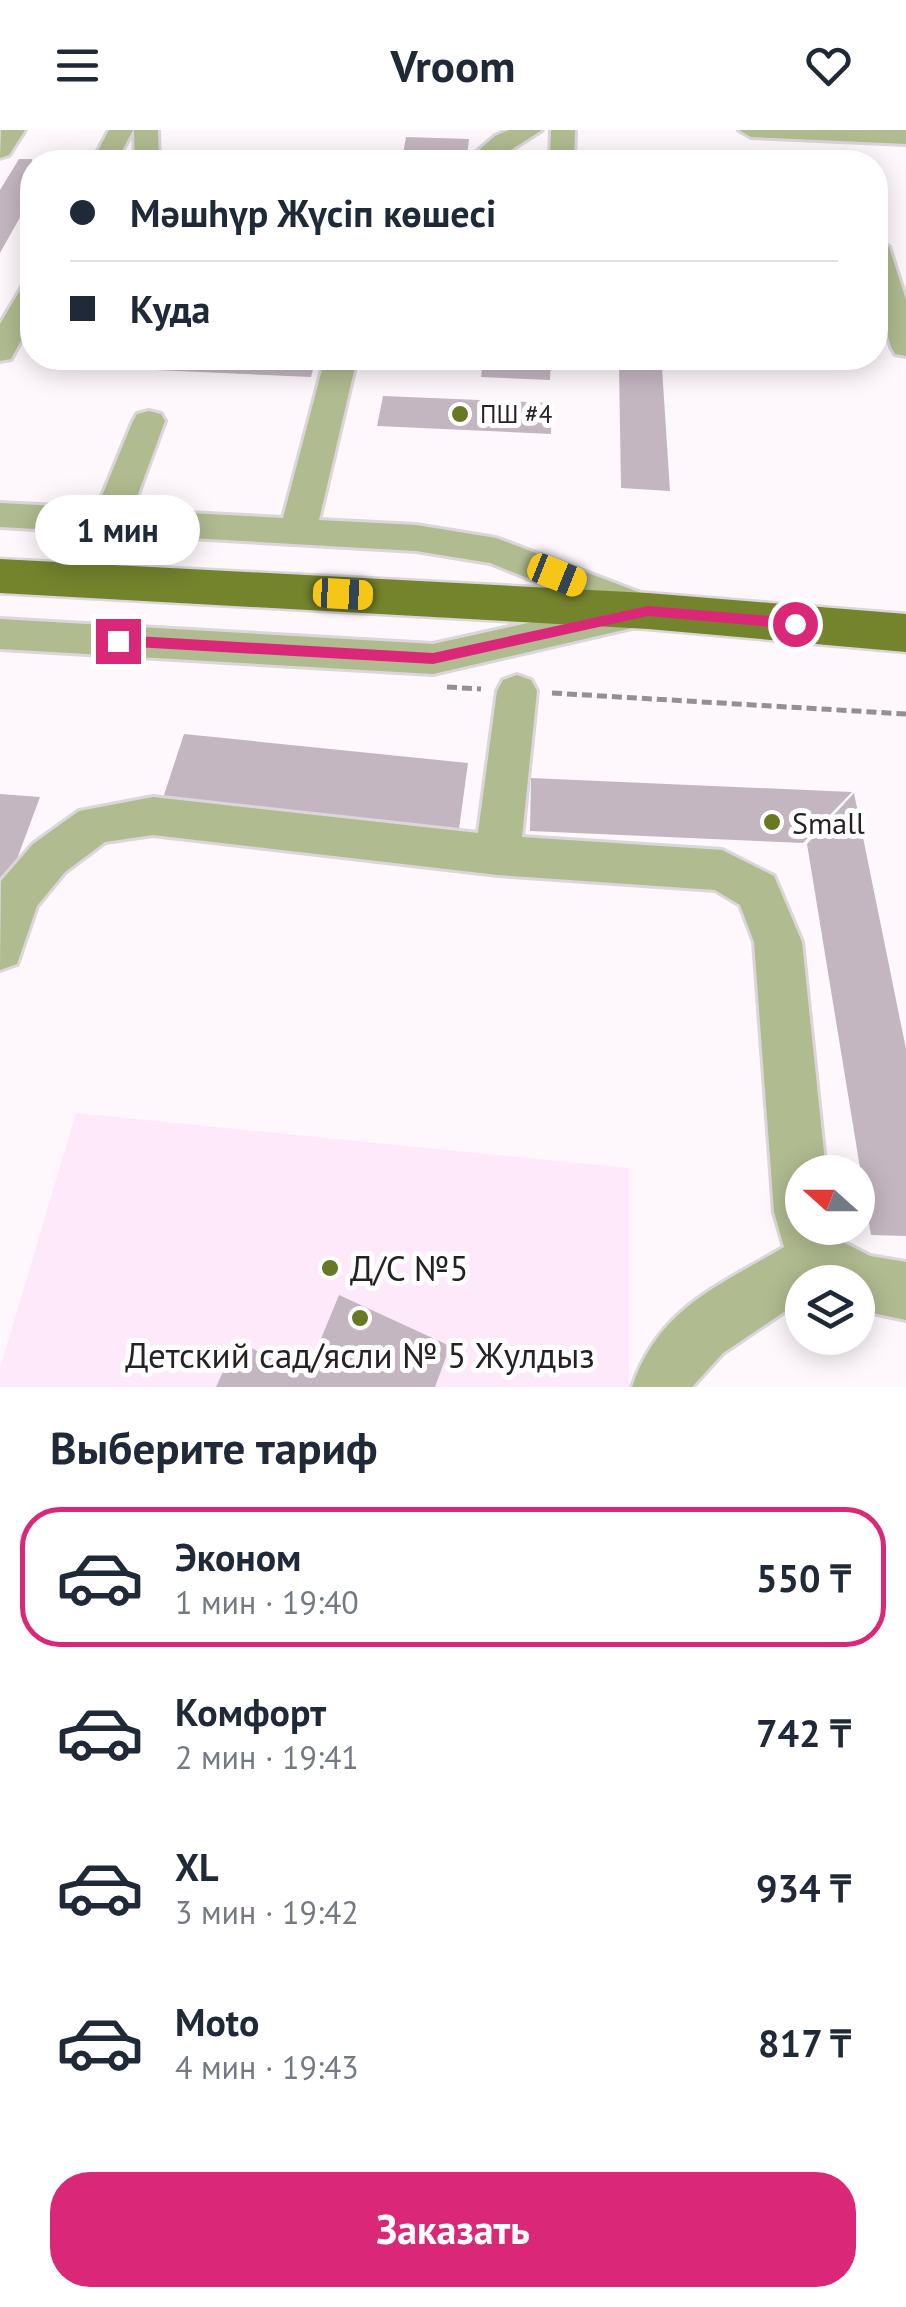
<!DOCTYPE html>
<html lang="ru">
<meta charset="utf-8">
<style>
body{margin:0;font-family:"PT Sans",sans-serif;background:#f6f6f7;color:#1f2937;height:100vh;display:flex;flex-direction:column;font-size:38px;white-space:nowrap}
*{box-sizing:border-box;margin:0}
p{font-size:32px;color:#747a83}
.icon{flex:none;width:55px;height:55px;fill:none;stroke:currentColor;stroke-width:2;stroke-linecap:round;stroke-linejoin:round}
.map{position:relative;height:1257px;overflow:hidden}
.panel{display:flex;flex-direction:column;background:#fff;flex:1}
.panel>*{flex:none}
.guide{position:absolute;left:20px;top:20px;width:868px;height:220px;border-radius:40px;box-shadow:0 5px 25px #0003;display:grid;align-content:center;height:220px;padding:0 50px;background:#fff}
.needle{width:65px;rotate:291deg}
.controls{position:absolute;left:785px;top:1025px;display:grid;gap:20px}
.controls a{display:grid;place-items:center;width:90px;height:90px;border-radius:50%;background:#fff;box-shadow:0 5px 25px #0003;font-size:50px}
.end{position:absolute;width:45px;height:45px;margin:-22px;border:12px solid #db2777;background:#fff;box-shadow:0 0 0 5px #fff}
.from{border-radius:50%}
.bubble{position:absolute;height:70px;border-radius:35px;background:#fff;box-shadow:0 5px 25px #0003;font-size:32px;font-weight:700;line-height:70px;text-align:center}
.car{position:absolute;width:30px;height:60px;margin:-30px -15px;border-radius:12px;box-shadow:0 0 8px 2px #0007;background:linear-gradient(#f5c518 24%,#345 0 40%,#f5c518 0 76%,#345 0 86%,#f5c518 0)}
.guide b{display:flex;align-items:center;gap:35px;height:95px;font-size:38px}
.guide b+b{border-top:2px solid #e0e1e3}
.guide i{width:25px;height:25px;background:#1f2937}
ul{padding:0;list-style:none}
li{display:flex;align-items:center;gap:30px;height:140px;margin:0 20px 15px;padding:0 30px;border:5px solid transparent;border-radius:40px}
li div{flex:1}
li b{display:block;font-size:38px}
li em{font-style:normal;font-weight:700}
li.on{border-color:#db2777}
li>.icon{width:90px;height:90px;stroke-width:1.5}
h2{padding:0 50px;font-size:45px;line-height:120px}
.button{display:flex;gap:20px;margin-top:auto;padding:20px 50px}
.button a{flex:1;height:115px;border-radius:40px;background:#db2777;color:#fff;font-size:40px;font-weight:700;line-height:115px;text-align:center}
header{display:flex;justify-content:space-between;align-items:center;height:130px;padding:0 50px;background:#fff;font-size:45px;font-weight:700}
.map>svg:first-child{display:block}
.built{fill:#fee9fa}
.building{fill:#c4b6c1}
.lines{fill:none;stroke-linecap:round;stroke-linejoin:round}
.minor-casing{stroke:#dbd6da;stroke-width:6}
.major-casing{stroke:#dbd6da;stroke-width:5}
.path{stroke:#948f93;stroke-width:5;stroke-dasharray:10 5;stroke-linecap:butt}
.minor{fill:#b0bb90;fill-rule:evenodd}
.major{fill:#74842d;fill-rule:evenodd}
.route{fill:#db2777}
.poi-dot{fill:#687825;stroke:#fff;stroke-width:4}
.labels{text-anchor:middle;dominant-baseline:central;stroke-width:10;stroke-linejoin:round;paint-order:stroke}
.far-poi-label{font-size:25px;fill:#262125;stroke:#fff;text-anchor:start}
.poi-label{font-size:30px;fill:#262125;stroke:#fff;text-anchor:start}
.near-poi-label{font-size:35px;fill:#262125;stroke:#fff;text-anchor:start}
</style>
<header><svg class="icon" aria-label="menu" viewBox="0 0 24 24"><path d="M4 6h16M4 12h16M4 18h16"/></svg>Vroom<svg class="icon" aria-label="heart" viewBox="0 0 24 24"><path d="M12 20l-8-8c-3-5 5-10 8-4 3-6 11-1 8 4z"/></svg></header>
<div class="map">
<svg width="906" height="1257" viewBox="0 0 906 1257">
<rect width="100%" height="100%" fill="#fef8fd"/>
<path class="built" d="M76 983 629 1038V1257H0V1238Z"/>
<path class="building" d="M406 7 469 9 467 26 403 24Z
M585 20 627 22 626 32H584Z
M19 29H32V66L0 123V60Z
M48 228H316L311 247 44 235Z
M483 228H551L550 250 481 247Z
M619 237 662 238 670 361 621 358Z
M383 266 552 273 551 304 377 296Z
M184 604 468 633 459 699 163 668Z
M531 648 852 662 803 713 530 701Z
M854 663 906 919V1106L871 1105 807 714Z
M0 664 40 667 0 775Z
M339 1165 450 1216 435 1257H216L237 1211 306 1245Z"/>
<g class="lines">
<defs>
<path id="minor" d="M25 0 9 25 0 28 1 0Z
M109 0H133L116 32H92Z
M134 0H158L159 32H135Z
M509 0H542L492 32H465L495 6Z
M551 0H575L574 32H550Z
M739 0H906V14L751 7Z
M875 109 889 117 906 170V226L895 224 891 217 875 164Z
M32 154V190L11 229 0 231V194L22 157Z
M325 228H357L319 390 416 395 496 408 662 471 667 481 662 491 433 544 0 519V489L433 514 600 477 490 433 416 421 0 397V373L97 378 133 291 137 284 149 281 161 284 165 291 132 380 283 388Z
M517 545 531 550 537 561 522 707 722 720 774 746 802 812 826 1042H802V1098H833L837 1109 870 1126 906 1132V1190L858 1180V1152H802V1170L723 1223 692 1257H632C659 1178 717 1157 784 1117L774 1082 754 812 740 775 715 760 498 745 153 705 105 712 65 742 37 776 17 834 0 840 1 751 33 714 79 681 153 667 478 703 497 561 503 550Z"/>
<path id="major" d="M0 429 648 463 906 484V522L648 499 0 463Z"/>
</defs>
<use href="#minor" class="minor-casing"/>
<use href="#major" class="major-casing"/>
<path class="path" d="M447 557 481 559
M552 563 906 584"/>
<use href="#minor" class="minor"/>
<use href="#major" class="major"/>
</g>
<path class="route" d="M648 476 795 488 803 494 795 499 648 486 433 534 118 516 111 511 118 505 433 523Z"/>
<g class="poi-dot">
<circle cx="460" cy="284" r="10"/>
<circle cx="772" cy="692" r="10"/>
<circle cx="330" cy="1138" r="10"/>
<circle cx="360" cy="1188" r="10"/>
</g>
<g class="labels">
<g class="far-poi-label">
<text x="480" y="284">ПШ #4</text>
</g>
<g class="poi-label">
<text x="792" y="692">Small</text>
</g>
<g class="near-poi-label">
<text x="350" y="1138">Д/С №5</text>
<text x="360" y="1225" text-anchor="middle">Детский сад/ясли № 5 Жулдыз</text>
</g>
</g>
</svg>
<div class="controls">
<a><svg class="needle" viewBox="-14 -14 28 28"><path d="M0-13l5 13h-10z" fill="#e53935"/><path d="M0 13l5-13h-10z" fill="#747a83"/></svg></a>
<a><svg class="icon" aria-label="layers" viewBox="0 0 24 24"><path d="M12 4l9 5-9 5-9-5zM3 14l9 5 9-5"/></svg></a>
</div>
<i class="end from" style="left:795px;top:494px"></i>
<i class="end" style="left:118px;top:511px"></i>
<div class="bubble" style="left:35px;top:365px;width:165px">1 мин</div>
<i class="car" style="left:557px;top:445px;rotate:112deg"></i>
<i class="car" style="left:343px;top:464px;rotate:93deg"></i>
<div class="guide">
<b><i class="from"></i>Мәшһүр Жүсіп көшесі</b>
<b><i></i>Куда</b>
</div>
</div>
<section class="panel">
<h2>Выберите тариф</h2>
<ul>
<li class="on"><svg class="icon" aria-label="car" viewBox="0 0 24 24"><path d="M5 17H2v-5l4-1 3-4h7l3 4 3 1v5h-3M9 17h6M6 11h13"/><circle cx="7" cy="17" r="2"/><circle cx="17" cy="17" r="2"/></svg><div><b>Эконом</b><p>1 мин · 19:40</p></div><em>550 ₸</em></li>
<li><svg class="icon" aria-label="car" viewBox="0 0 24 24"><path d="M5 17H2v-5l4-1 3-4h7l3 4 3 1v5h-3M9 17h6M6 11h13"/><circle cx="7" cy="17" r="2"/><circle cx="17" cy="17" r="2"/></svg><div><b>Комфорт</b><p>2 мин · 19:41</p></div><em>742 ₸</em></li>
<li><svg class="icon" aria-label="car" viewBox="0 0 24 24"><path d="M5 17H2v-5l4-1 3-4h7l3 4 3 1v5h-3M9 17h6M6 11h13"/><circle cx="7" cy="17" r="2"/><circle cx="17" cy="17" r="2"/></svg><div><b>XL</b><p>3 мин · 19:42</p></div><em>934 ₸</em></li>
<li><svg class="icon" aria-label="car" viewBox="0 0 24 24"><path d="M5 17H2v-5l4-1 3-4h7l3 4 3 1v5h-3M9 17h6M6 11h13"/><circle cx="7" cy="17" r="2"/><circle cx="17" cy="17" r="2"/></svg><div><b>Moto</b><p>4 мин · 19:43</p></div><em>817 ₸</em></li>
</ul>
<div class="button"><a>Заказать</a></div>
</section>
